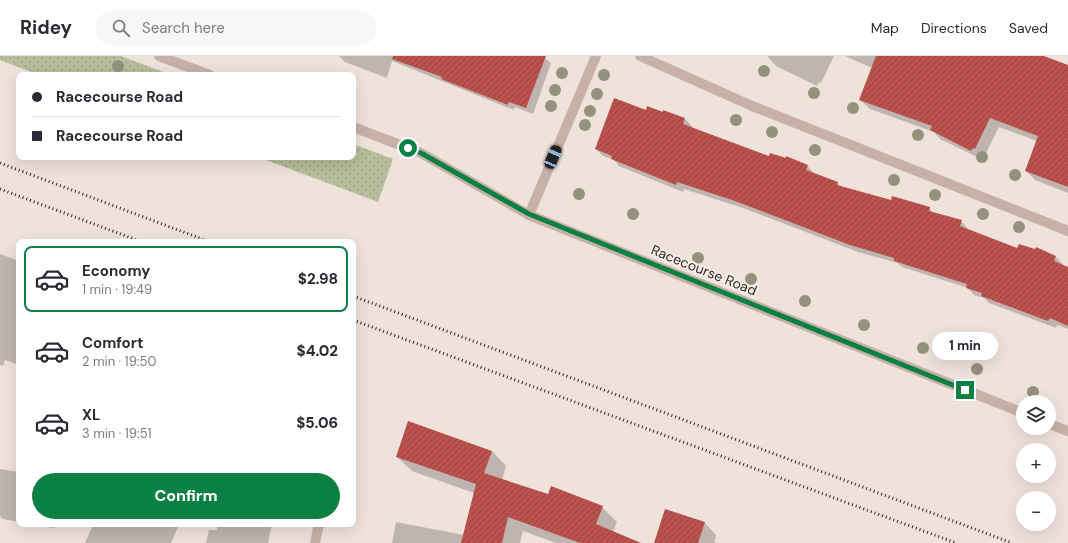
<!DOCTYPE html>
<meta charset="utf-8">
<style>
body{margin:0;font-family:"DM Sans",sans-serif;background:#f7f7f7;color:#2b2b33;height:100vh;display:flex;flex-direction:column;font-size:15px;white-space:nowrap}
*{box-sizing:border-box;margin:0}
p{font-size:13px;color:#7c7c81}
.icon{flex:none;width:22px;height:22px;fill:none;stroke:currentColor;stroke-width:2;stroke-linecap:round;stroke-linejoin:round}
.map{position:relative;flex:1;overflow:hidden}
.drawer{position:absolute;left:16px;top:183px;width:340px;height:288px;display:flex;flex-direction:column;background:#fff;border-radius:8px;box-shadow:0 4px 16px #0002}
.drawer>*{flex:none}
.guide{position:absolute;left:16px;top:16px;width:340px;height:88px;border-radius:8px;box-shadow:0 4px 16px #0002;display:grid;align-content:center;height:88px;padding:0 16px;background:#fff}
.buttons{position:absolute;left:1016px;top:339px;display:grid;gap:8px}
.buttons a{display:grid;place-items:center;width:40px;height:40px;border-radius:50%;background:#fff;box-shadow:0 4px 16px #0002;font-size:20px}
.end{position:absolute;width:18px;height:18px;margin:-9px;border:5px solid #0b8043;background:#fff;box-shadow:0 0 0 2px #fff}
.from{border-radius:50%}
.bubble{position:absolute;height:28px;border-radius:14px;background:#fff;box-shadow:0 4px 16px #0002;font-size:13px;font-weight:800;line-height:28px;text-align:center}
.car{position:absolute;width:12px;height:24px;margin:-12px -6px;border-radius:5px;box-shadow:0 0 3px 1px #0007;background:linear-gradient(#222 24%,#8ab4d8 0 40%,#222 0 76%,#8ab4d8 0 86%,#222 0)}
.guide b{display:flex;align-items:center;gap:14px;height:38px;font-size:15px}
.guide b+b{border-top:1px solid #e1e1e2}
.guide i{width:10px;height:10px;background:#2b2b33}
ul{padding:7px 0 0;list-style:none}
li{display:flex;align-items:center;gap:12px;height:66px;margin:0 8px 6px;padding:0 8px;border:2px solid transparent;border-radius:8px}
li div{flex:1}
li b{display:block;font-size:15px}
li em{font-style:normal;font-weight:800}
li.active{border-color:#0b8043}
li>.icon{width:36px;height:36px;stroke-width:1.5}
.action{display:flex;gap:8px;margin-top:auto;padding:8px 16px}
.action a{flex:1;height:46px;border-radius:24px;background:#0b8043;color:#fff;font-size:16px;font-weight:800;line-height:46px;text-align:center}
header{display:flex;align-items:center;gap:24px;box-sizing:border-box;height:56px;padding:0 20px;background:#fff;border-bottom:1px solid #e1e1e2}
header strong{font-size:19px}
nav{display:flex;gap:22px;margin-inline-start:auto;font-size:14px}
.search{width:280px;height:36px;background:#f7f7f7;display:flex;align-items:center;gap:10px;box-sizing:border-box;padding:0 14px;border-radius:22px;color:#7c7c81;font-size:15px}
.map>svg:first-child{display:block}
.grass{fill:url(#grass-dots)}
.shadow{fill:#0003}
.building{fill:url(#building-hatch)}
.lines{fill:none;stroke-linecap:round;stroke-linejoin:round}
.service{stroke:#c6b0a8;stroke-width:10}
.minor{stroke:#c6b0a8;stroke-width:10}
.rail{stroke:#342928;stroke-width:3;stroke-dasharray:1 3;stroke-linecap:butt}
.tree{fill:#94917c}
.route{stroke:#0b8043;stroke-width:5}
.labels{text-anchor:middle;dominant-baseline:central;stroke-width:4;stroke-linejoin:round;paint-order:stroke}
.street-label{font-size:14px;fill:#342928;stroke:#f7ece7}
</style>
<header>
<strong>Ridey</strong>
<div class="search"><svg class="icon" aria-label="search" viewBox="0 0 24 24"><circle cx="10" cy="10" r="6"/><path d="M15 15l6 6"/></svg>Search here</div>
<nav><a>Map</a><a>Directions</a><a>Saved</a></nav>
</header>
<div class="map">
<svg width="1068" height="487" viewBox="0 0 1068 487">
<defs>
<pattern id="grass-dots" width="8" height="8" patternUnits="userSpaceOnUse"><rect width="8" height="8" fill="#b8bd9c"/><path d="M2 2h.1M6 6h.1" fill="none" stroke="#9fa286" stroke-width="1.8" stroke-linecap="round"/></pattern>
<pattern id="building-hatch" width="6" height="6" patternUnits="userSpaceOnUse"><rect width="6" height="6" fill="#bb524e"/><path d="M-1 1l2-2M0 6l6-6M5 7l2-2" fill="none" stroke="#994441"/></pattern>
</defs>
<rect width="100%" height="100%" fill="#efe2db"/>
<path class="grass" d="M0 0H121L171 19H39L0 4Z
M353 88 393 103 378 146 258 101H353Z"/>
<path class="shadow" d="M339 0H542L551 7 533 58 515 51 514 54 392 5 387 22 345 6Z
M767 0H834L821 27 819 26 817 30 776 10Z
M845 0H1036L1068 10V137L1035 124 1026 115 1037 85 999 71 984 101H982L981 103 940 83 934 76 870 53 860 44 872 12Z
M664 55 685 63 692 70 691 72 769 101 807 109 814 118 837 127 841 131 891 145 929 152 934 158 961 165 968 173V174L1017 193 1055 200 1063 208 1062 209 1068 212V273L1057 269 1056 272 989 247 984 242 974 239 968 232 902 211 898 207 858 196 743 152 684 133 683 136 619 110 614 104 603 100 596 93Z
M0 198 19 205V309L5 304 3 310 0 309Z
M492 395 506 410 502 424 548 440 602 451 617 466 611 481 616 487H556L523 475 520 487H392L396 466 464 479 474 437 412 415 397 401Z
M0 413 19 416V466L3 463 0 460Z
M705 467 716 479 714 486 718 487H655Z
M30 468H55L54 472Z
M86 468H175L178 471 171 487H85L92 471Z
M218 468H272L268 487H206L209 474H217Z"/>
<path class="building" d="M393 0H546L526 52 509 46 508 49 441 23 442 21 392 3Z
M876 0H1044L1068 9V131L1025 115 1038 80 990 62 975 93 973 92 971 95 930 74 932 70 859 44Z
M614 42 646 54 647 50 663 56V54L685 62 683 68 769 100 770 97 786 102V100L808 109 806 114 838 126 837 129 891 144 892 140 930 151 929 155 962 164 960 170 1017 192 1019 188 1035 193 1036 191 1056 200 1054 205 1068 211V270L1050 262 1048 265 981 240 982 237 966 232 967 228 894 205V202L850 189 735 145 677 126 676 129 611 103 612 100 595 93Z
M408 365 492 395 484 417 548 438 551 430 603 450 596 468 641 487H580L508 461 502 487H461L476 428 396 401Z
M665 453 705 466 698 487H654Z"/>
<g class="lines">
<path class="service" d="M640 0 752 50 1068 175
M529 159 596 0"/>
<path class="minor" d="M159 0 210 19
M353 71 421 97 529 159 1023 357
M1049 368 1068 375
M315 487 319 468"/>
<path class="rail" d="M0 107 210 186
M0 133 142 186
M353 240 1012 487
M353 264 956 487"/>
</g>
<g class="tree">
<circle cx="118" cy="10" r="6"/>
<circle cx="764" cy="15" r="6"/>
<circle cx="562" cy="17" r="6"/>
<circle cx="604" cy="19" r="6"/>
<circle cx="555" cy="34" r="6"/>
<circle cx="814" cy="37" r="6"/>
<circle cx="597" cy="38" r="6"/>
<circle cx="551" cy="50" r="6"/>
<circle cx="853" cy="52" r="6"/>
<circle cx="590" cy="55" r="6"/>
<circle cx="736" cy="64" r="6"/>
<circle cx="585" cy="69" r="6"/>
<circle cx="772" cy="76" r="6"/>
<circle cx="918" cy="79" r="6"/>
<circle cx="815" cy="94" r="6"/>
<circle cx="982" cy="101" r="6"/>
<circle cx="1015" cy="119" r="6"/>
<circle cx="894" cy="124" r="6"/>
<circle cx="579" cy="138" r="6"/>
<circle cx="935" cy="139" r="6"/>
<circle cx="633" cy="158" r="6"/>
<circle cx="983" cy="158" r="6"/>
<circle cx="1019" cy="171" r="6"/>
<circle cx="698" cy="202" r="6"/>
<circle cx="751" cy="223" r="6"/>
<circle cx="805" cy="245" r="6"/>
<circle cx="864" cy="269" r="6"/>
<circle cx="923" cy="292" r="6"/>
<circle cx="977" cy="313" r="6"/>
<circle cx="1033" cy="336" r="6"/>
</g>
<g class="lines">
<path class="route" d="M408 92 421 97 529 158 965 334"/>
</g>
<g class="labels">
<g class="street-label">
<text transform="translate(704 214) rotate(22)">Racecourse Road</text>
</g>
</g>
</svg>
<div class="buttons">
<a><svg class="icon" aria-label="layers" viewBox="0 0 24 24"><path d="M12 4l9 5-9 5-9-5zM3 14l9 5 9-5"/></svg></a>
<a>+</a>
<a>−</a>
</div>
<i class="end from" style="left:408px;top:92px"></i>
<i class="end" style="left:965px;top:334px"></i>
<div class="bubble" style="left:932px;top:276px;width:66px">1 min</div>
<i class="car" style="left:553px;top:101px;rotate:23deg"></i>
<div class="guide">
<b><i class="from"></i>Racecourse Road</b>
<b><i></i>Racecourse Road</b>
</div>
<section class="drawer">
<ul>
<li class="active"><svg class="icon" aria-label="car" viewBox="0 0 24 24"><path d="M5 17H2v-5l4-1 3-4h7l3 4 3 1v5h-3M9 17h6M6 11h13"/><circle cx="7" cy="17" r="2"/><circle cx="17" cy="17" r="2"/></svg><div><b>Economy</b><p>1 min · 19:49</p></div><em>$2.98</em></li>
<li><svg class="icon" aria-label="car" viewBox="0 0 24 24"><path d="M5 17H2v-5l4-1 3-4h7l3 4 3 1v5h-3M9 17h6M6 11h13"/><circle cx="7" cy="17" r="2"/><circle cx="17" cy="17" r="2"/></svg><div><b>Comfort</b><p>2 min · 19:50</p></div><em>$4.02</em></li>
<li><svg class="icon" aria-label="car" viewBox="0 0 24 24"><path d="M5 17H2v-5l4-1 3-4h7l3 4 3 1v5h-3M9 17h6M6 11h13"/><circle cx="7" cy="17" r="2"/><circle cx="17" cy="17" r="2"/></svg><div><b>XL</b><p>3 min · 19:51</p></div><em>$5.06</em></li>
</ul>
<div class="action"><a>Confirm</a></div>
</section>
</div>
